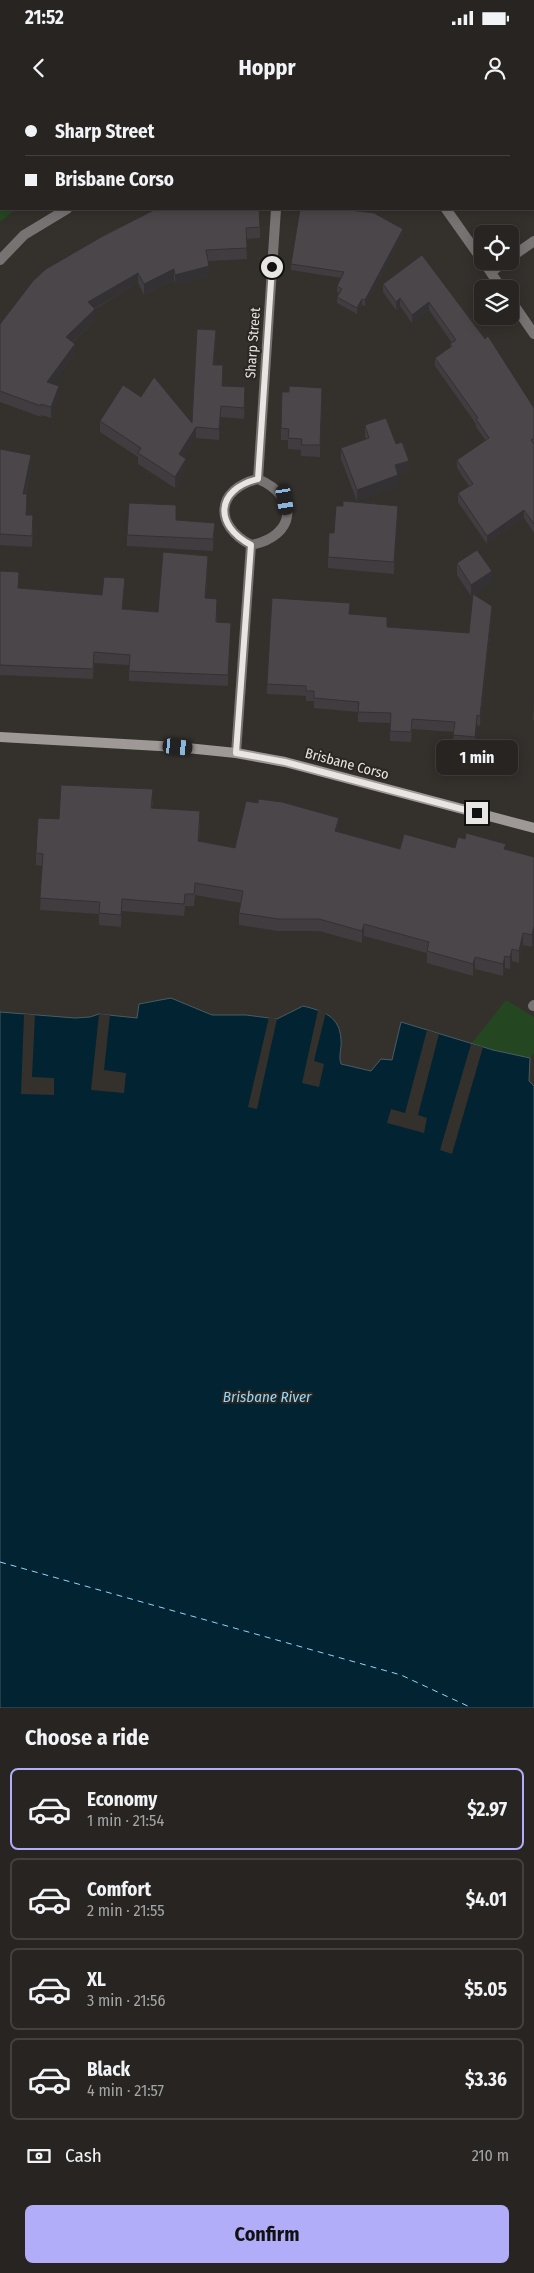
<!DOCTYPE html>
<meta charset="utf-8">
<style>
body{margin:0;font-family:"Fira Sans Condensed",sans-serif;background:#33302e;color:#f1f3f6;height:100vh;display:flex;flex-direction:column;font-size:19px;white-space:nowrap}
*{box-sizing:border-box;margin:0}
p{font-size:16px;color:#a4a4a5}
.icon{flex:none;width:28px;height:28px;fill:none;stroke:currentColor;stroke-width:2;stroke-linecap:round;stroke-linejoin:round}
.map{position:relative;height:1608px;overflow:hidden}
.side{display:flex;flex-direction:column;background:#272421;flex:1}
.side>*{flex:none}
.banner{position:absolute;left:0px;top:0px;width:535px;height:110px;box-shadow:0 2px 12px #0003,0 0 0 1px #43413f;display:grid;align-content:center;height:110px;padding:0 25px;background:#272421}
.controls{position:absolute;left:474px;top:125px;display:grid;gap:10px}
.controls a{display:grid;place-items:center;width:45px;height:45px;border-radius:8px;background:#272421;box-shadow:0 2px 12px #0003,0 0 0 1px #43413f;font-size:25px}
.end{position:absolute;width:22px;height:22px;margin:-11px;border:6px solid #e8e5e2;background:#111;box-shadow:0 0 0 2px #111}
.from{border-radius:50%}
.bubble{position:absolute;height:35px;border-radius:8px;background:#272421;box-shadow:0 2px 12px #0003,0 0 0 1px #43413f;font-size:16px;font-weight:700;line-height:35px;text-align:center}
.car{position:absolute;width:15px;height:30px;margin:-15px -8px;border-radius:6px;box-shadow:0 0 4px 1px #0007;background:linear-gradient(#222 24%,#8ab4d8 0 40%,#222 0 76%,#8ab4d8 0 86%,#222 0)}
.banner b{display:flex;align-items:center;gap:18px;height:48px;font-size:19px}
.banner b+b{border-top:1px solid #43413f}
.banner i{width:12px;height:12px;background:#f1f3f6}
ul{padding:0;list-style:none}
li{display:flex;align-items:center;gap:15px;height:82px;margin:0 10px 8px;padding:0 15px;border:2px solid #43413f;border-radius:8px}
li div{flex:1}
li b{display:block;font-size:19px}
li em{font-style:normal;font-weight:700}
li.current{border-color:#b2adf9}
li>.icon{width:45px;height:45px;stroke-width:1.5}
h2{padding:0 25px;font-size:22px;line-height:60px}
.pay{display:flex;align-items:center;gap:12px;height:55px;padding:0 25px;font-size:19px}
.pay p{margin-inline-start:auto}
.button{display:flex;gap:10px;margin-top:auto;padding:10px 25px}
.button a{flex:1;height:58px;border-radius:8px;background:#b2adf9;color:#111;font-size:20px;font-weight:700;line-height:58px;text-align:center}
.status{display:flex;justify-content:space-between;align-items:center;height:35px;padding:0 25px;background:#272421;direction:ltr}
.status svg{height:14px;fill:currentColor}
header{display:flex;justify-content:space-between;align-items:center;height:65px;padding:0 25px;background:#272421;font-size:22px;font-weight:700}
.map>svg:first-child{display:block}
.green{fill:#244721}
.water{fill:#022331;stroke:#475d66}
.pier{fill:#34302c}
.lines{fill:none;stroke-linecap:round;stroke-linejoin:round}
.ferry{stroke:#91d9fa;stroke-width:1;stroke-dasharray:6 5;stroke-linecap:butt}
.street{stroke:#777372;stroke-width:10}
.secondary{stroke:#9e9897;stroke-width:10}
.wall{fill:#403c40}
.shaded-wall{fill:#343134}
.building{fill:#4b464a;stroke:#343134}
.route{stroke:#e8e5e2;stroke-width:6}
.labels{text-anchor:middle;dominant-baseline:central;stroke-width:4;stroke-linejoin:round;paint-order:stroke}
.street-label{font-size:14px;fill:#e8e5e2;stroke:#2a2622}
.water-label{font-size:15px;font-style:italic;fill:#91d9fa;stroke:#2a2622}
</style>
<div class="status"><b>21:52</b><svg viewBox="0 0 49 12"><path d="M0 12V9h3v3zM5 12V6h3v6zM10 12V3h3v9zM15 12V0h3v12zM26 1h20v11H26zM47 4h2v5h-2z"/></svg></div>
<header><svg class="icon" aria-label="back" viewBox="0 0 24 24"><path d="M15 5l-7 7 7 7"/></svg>Hoppr<svg class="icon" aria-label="person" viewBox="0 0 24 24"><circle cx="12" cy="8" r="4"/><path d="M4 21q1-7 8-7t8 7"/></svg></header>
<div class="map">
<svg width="534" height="1608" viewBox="0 0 534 1608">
<rect width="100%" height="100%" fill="#34302c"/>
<path class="green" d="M0 0H327L328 1H1V109H16L0 122Z
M506 900 534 917V953L530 958 529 981 534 986 482 947 471 944Z"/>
<path class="water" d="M171 898 212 915H246L277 919 303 906C323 911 340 916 341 940 342 949 338 955 341 964L371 971 381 959 392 960 401 922 493 950 530 958 529 981 534 986V1608H0V912L75 918 90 917 99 914 137 918 139 904Z"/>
<path class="pier" d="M318 910 326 912 314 961 324 964 319 987 302 983Z
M24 914 35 915 32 977 54 978V995L21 994Z
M99 914 110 915 104 970 126 973 124 993 91 990Z
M269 917 277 919 257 1009 248 1007Z
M427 930 439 934 418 1015 427 1018 424 1033 387 1023 391 1009 405 1013Z
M471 944 483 947 452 1054 440 1050Z"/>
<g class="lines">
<path class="ferry" d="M0 1462 401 1575 472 1608"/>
<path class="street" d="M370 0 371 1
M446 109 482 160
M510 158 534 141
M0 160 24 135 67 109
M483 161 502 189
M491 172 506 161
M510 199 534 234
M258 379 276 109
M258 379C300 397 296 436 251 445 213 425 216 389 258 379Z
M236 653 251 445
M533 906 534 905"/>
<path class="secondary" d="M0 637 177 647 236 653 285 662 534 728"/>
</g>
<path class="wall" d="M260 127V138L246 139 247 159 208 161 209 177 175 185 174 180 144 195 138 183 95 209V220L73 242 75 255 53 284 59 297 51 318 41 315V317L0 302V224L103 136Z
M403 135 365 206 362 205 357 214 337 203V197L339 193 337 192V186L341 178 291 170V164Z
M422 155 534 308V433L524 418 487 444 458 402V393L469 386 457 368V360L486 341 476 327V324L435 266V258L450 247V244L452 243 429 210 412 223 400 206 396 210 383 192V184Z
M216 241 214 265 223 276 222 286 245 298 244 319 221 317 219 340 196 338 184 357 186 370 175 388 138 364V357L100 332V321L141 297 192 323Z
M322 299 320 357 301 356V350L288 349V340H281V328Z
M365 325 396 344 409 372 398 376V386L357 401 341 359V348L366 339 365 336Z
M0 349 31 366 26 394 27 406 26 415 33 427 32 447 0 445Z
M343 406 398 417 394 474 328 468V457L334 433Z
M176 420 215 434 213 451 127 446V435Z
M457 463 492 482 474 494 492 516 480 626 477 625 475 647 453 645 454 632 412 629 411 642 390 641V623L358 622V612L314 608V601H306V596L267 594V584L350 514 387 527 469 533 473 495 471 496 457 475Z
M208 466 206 498 217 509V522L231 534 228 586 129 581V565L94 563 93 579 0 575V471L18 488 102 495 125 489 123 509 158 512Z
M534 595V620H533Z
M153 701 152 708 200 723 199 741 235 748 339 730 338 732 400 749 455 748 506 749 534 757 532 847 523 845 519 863 512 861 510 869 505 868 503 876 475 869 473 876 427 863V853L364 836 362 843 319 831H278L239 825V813L241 803 195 795 194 806H185L184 816 122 811 121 827 99 825V814L40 810 42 766 36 765V753L59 719Z"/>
<path class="shaded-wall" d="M403 129V135L365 206V200Z
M209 166V177L175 185V175Z
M174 169V180L144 195V184Z
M138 173V183L88 212V202Z
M400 198V206L396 210V202Z
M362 199V205L357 214V208Z
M429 202V210L412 223V215Z
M95 209V220L66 248V237Z
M216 230V241L213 276V265Z
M75 244V255L47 293V282Z
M59 286V297L51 318V307Z
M322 288V299L320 357V345Z
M221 306V317L219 340V329Z
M196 327V338L179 365V354Z
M31 355V366L23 406V394Z
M186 359V370L175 388V377Z
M409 361V372L398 376V386L357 401V390L395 365Z
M398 406V417L394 474V462Z
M524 410V418L487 444V436Z
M215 423V434L213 451V439Z
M208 456V466L205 508V498Z
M492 471V482L471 496V485Z
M125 478V489L122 519V509Z
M492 506V516L480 626V616Z
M231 523V534L228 586V575Z
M477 615V625L475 647V637Z
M339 718V730L335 743V731Z
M122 799V811L121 827V815Z
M364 824V836L362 843V831Z
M534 826V838L532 847V835Z
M523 833V845L519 863V851Z
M512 849V861L510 869V857Z
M505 856V868L503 876V864Z
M475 857V869L473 876V864Z"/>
<path class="building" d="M469 0H498L499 1H467Z
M156 109H259L260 127 246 128 247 148 206 150 209 166 175 175 174 169 144 184 138 173 88 202 95 209 66 237 75 244 47 282 59 286 51 307 41 304V306L0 291V224L33 181 46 169 103 136Z
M300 109H341L374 113 403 129 365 200 362 199 357 208 337 197 342 189 337 186 344 172 291 164Z
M422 155 485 239 488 236 534 308V338L531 340 534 344V424L524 410 487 436 458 393 473 384 457 360 489 338 476 319 478 318 435 258 452 246 450 244 456 240 429 202 412 215 400 198 396 202 383 184Z
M197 229 216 230 213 265H223L222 286 245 287 244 308 221 306 219 329 196 327 179 354 186 359 175 377 138 353 141 348 100 321 123 285 141 297 154 277 192 323Z
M289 286 322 288 320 345H301L302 339 288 338 289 329 281 328 282 292H289Z
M386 318 396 344 402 342 409 361 395 365 398 375 357 390 341 348 369 338 365 325Z
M0 349 31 355 23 394H27L26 415H33L32 436 0 434Z
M343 401 398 406 394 462 328 457 329 433H334L336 406H343Z
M129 403 176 405V420L215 423 213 439 127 435Z
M477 450 492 471 471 485 457 463Z
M163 452 208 456 205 498 217 499 216 522 231 523 228 575 129 571 130 555 94 552 93 569 0 565V471L19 472 18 488 102 495 104 477 125 478 122 509 158 512Z
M473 494 492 506 480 616 477 615 475 637 453 635 455 622 412 619 411 632 390 631 391 613 358 612 359 602 314 598V591H306V586L267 584 272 498 350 503 349 514 387 517V527L469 533Z
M534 595V612L533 611Z
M61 685 153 689 151 708 200 711 198 741 235 748 246 701 258 703V699L282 702 339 718 335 731 400 749 404 734 455 748 458 737 465 739 466 733 506 744 504 749 534 757V826L532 835 523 833 519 851 512 849 510 857 505 856 503 864 475 857 473 864 427 851 429 842 364 824 362 831 319 819H278L239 813 243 791 195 783 194 794H185L184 804 122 799 121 815 99 813 100 802 40 798 43 754 36 753 38 718 59 719Z"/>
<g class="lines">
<path class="route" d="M272 167 258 379C216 389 213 425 251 445L236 653 285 662 477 713"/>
</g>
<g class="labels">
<g class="street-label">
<text transform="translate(253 243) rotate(-86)">Sharp Street</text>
<text transform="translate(347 664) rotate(15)">Brisbane Corso</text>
</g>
<g class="water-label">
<text x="267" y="1297">Brisbane River</text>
</g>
</g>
</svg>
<div class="controls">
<a><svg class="icon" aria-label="locate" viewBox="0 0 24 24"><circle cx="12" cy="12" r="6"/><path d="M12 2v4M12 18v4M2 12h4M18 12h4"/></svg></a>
<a><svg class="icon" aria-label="layers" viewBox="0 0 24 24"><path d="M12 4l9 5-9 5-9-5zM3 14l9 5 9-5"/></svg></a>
</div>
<i class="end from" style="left:272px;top:167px"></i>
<i class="end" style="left:477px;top:713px"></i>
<div class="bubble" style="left:436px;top:640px;width:82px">1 min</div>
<i class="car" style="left:285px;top:400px;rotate:170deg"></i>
<i class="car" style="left:178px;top:647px;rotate:96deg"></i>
<div class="banner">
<b><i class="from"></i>Sharp Street</b>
<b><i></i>Brisbane Corso</b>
</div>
</div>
<section class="side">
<h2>Choose a ride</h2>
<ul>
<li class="current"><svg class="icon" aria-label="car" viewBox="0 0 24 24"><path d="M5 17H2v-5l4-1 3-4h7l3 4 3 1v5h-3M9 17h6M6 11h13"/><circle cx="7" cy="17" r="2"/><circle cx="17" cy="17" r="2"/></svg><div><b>Economy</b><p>1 min · 21:54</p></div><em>$2.97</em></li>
<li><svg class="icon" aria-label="car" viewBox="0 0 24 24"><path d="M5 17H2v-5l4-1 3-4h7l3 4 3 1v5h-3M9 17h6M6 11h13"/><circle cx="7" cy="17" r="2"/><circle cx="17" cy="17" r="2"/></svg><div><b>Comfort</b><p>2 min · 21:55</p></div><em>$4.01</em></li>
<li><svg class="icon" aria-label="car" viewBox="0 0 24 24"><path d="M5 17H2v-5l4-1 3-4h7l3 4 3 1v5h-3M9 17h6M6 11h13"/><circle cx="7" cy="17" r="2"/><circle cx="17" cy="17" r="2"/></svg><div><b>XL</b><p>3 min · 21:56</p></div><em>$5.05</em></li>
<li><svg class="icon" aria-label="car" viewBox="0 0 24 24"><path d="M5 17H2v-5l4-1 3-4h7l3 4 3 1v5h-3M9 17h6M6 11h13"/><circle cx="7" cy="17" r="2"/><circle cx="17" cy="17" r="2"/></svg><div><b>Black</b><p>4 min · 21:57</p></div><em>$3.36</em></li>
</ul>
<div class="pay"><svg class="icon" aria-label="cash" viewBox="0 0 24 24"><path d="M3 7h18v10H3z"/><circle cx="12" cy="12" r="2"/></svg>Cash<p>210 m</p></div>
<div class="button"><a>Confirm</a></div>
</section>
